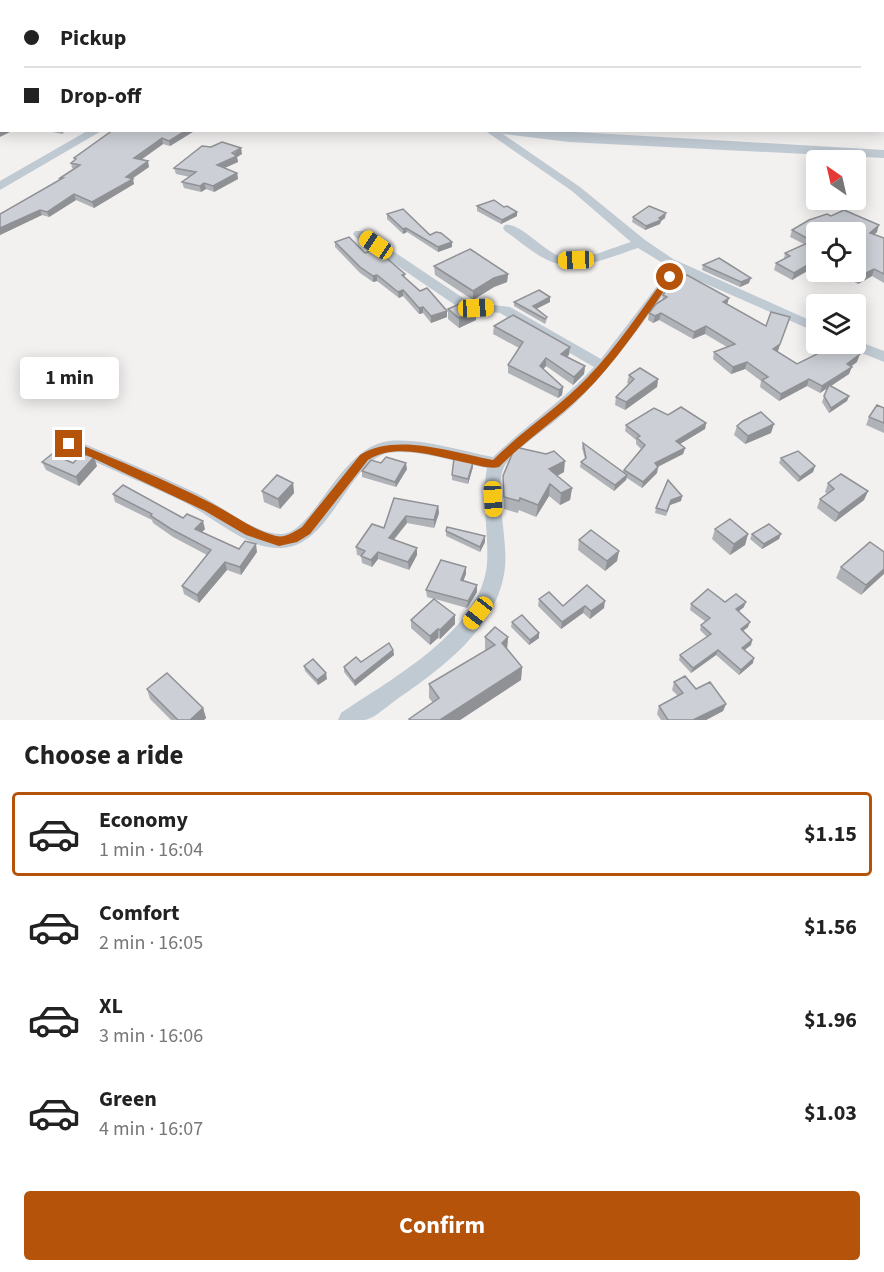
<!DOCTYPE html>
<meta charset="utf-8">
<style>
body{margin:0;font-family:"Source Sans 3",sans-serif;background:#f6f6f6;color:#222;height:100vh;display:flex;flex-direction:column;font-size:22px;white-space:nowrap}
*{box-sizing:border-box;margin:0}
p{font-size:20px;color:#767676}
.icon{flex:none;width:33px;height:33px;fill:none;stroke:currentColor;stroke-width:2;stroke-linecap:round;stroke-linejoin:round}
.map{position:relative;height:720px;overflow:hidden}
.drawer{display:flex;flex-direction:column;background:#fff;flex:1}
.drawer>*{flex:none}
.hud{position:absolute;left:0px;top:0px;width:885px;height:132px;box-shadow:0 3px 15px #0003;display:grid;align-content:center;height:132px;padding:0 24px;background:#fff}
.needle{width:39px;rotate:326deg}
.fabs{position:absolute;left:806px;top:150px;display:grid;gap:12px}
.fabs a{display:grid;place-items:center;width:60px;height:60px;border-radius:6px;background:#fff;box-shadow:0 3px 15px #0003;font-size:30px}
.end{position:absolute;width:27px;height:27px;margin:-14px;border:8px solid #b45309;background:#fff;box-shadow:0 0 0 3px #fff}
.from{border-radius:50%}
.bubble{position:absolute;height:42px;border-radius:6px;background:#fff;box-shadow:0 3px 15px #0003;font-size:20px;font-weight:700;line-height:42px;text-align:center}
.car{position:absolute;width:18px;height:36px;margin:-18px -9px;border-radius:8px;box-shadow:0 0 4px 2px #0007;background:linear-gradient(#f5c518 24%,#345 0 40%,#f5c518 0 76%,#345 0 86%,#f5c518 0)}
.hud b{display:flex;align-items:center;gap:21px;height:57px;font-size:22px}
.hud b+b{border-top:2px solid #e0e0e0}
.hud i{width:15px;height:15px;background:#222}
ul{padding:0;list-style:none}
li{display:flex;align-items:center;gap:18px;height:84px;margin:0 12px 9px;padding:0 12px;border:3px solid transparent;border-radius:6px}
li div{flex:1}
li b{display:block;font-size:22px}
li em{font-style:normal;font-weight:700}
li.current{border-color:#b45309}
li>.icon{width:54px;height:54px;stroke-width:1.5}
h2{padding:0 24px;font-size:27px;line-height:72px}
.primary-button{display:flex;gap:12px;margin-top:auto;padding:12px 24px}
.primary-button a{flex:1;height:69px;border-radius:6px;background:#b45309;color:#fff;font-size:24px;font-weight:700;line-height:69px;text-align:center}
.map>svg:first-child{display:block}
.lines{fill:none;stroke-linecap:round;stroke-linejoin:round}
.minor{fill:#c0cad3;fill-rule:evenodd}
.tertiary{fill:#c0cad3;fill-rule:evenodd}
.wall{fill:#afb2b7}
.shaded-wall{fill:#8f9195}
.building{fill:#cccfd5;stroke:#8f9195;stroke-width:1.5}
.route{fill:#b45309}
</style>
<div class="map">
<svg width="884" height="720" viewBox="0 0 884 720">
<rect width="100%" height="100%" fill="#f3f0f0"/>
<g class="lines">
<path class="minor" d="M5 0H15L16 2H6Z
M187 0H198L185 2Z
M2 46V52L0 53V47Z
M0 74H2V81L0 80Z
M89 130H103L0 190V181Z
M484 130H497L580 187 645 240 673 259 816 323V332L681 273C639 324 607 379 555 421 542 431 510 454 504 467 494 488 508 541 505 567 499 627 441 669 396 700 387 706 375 718 365 720 357 720 347 720 338 720L341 713C391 679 481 631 487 564 489 532 481 500 487 468 459 463 415 448 388 453 349 461 331 546 282 548 247 550 214 517 184 502 144 483 104 466 63 448L61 444 63 440H75C115 457 156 474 196 493 221 505 255 535 282 534 315 532 339 447 389 441 423 438 460 451 493 457 525 426 563 401 594 367L500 313 461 309 355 237 353 234 355 231H363L469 302 510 307 601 359 671 268 638 248C613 256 579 272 552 262 534 255 520 241 505 231L503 228 505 225C520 222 544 252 562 257 583 262 611 248 631 242L572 191Z
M855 340 884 351V362L847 347 845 344H855Z"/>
<path class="tertiary" d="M163 0H175L176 2H164Z
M496 130H542L884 150V158L569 142 503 134Z"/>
</g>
<path class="wall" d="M783 0H831L830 2H782Z
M43 130H64L63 134Z
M113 130H196L170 146 163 144 141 160 149 167 132 179 134 184 94 208 76 200 49 217 42 215 0 235V214L61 180 60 178 74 169 72 168 71 163 75 160 74 158Z
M242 154 237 157 238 162 224 168 237 173 238 179 214 192 206 189 201 192 184 188 182 182 190 177 176 174 174 168Z
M477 206 517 216 501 224 477 211Z
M387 214 430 235 452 247 438 252 407 232 403 234 387 219Z
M831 216 877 232 874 235 884 238V283L872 276 858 284 836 272H855V232L792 280 774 270 776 263 784 259 785 253 804 244 790 237 792 230Z
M633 217 665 218 661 221 660 224 645 230 632 222Z
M335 242 365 253 405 274V278L447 317 431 323 423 313 419 314 403 296 399 298 377 281 373 282 360 273 335 247Z
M703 265 749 283 740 287 702 270Z
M434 266 508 274 507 282 494 287 473 300 435 275Z
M663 295 728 305 778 351 777 352 797 364 857 362 851 366 849 374 831 386 849 396 847 401 829 413 822 402 827 388 820 393 807 386 779 401 760 387 761 381 745 369 731 374 713 359 714 352 727 347 705 334 693 339 659 320 653 323 648 320 649 313 662 300Z
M514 302H550L536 309 547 317 546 322 545 324 514 306Z
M448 309 476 320 459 328 448 319Z
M494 326 569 355 567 356 585 366 584 374 573 385 546 366 543 369 563 387 562 395 558 398 508 373V365L519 348 493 334Z
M629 375 658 379 657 387 625 410 615 405 616 397 629 384 627 383Z
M884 408V433L866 425 869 417Z
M668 415 706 423 705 429 680 444 685 448 683 454 658 467 657 473 642 488 627 478 626 480 614 491 580 467 581 462 585 459 582 448 583 443 623 472 624 470 641 449 636 444V440L625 431 626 425Z
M737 426 771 433 745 444 734 435Z
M781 458 815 466 813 472 798 482 779 463Z
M42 462 97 466 79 486 46 470Z
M473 462V467L468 484 452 480V475Z
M381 463 407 469 396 487 362 477V471Z
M564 472 557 476 572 488 570 500 560 505 549 496 536 517 519 510 518 513 504 509 503 487V476Z
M293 483 294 493 280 509 264 502 262 491Z
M828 483 868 491 864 500 835 522 817 508 820 499 827 494 825 492Z
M113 494 183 518 205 529 202 532 239 549 257 552 241 575 227 570 199 603 184 594 182 586 207 555 173 537 153 523 152 520 115 502Z
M682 496 681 501 670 505 666 516 655 513 656 508Z
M394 498 438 506 439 513 434 528 407 523 394 540 417 555 409 570 378 559 372 567 362 563 361 556 357 555 356 547 384 528Z
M715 529 748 534 745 545 730 555 712 539Z
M446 531 485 536V542L480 552 446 536Z
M752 534 779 539 762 549 750 539Z
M579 540 619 551 617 561 605 571 578 550Z
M884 552 861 595 836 578 841 567Z
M466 574 463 581 477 585V592L467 608 435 599 455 624 440 639 438 638 430 645 411 628V620L434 599 427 597 426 590Z
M587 585 604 608 590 619 583 613 561 629 538 606 539 599 563 606Z
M725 602 744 607 738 612 748 627 743 631 752 640 751 645 745 650 753 663 739 675 716 655 691 673 679 660 680 655 707 637 700 630 701 625 706 622 690 610 691 604Z
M512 622 539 633V638L529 645 511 627Z
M485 637H508L507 648 522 667 521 680 460 720H409V719L433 703 429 698V684L485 651Z
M393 650 394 655 355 686 344 672V667L361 662Z
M304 666 327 679 318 685 305 671Z
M674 682 696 689 726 704 723 711 706 720H661L657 714 659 706 678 696 672 690Z
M147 689 203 708 206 718 204 720H171L150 699Z"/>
<path class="shaded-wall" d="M114 0H134L128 2 108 1Z
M0 130H14L0 137Z
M187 130H196L170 146 169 141Z
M162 138 163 144 135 164 134 158Z
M241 148 242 154 237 157 238 162 218 171 217 165Z
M148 161 149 167 127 182 126 177Z
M237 173 238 179 214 192 213 186Z
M133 179 134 184 94 208 92 202Z
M204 183 206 189 201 192 200 186Z
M74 194 76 200 49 217 47 212Z
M40 210 42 215 0 235V228Z
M517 212V216L501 224 502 220Z
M666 213 665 218 661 221 660 224 645 230 646 226Z
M879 225 877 232 867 240 870 233Z
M406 228 407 232 403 234V229Z
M452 242V247L438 252V247Z
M816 260V266L792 280 794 273Z
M874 269 872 276 858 284 860 276Z
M508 274 507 282 494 287 473 300V291L494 278Z
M377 275V281L373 282V276Z
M751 278 749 283 740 287 741 282Z
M403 290V296L399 298 398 292Z
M550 297V302L532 311 533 306Z
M729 298 727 305 723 302Z
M423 307V313L419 314V308Z
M476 310V320L459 328V318Z
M447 311V317L431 323V316Z
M661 313 659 320 653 323 655 316Z
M787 324 778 351 771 356 773 349Z
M706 326 705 334 693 339 694 332Z
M570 347 569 355 560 361 561 354Z
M860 354 857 362 845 371 847 364Z
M546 358V366L539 374 540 366Z
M747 362 745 369 731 374 733 367Z
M585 366 584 374 573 385 574 377Z
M852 367 849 374 820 393 822 386Z
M658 379 657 387 625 410 626 402Z
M809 379 807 386 779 401 781 394Z
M563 387 562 395 558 398 559 390Z
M849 396 847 401 829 413 831 408Z
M706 423 705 429 675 447 676 441Z
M774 424 771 433 745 444 748 436Z
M685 448 683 454 653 469 655 463Z
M94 457 97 466 79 486 76 477Z
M565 461 564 472 548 481 549 469Z
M473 462V467L468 484V479Z
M406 463 407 469 396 487 395 482Z
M815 466 813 472 798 482 800 477Z
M658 467 657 473 642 488 643 482Z
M627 475 626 480 614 491 615 485Z
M293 483 294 493 280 509 278 499Z
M550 484 549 496 536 517 538 505Z
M572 488 570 500 560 505 561 493Z
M868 491 864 500 835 522 839 513Z
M682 496 681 501 670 505 666 516 671 500Z
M438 506 439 513 434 528V520Z
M406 516 407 523 389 545V538Z
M203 521 205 529 197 537 195 529Z
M748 534 745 545 730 555 734 544Z
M781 534 779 539 762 549 764 544Z
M485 536V542L480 552V547Z
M256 544 257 552 241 575 240 567Z
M417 548V555L409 570 408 562Z
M619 551 617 561 605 571 607 561Z
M378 552V559L372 567 371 560Z
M225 562 227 570 199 603 197 595Z
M466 567V574L461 587V580Z
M884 569V574L861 595 866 585Z
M477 585V592L467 608 468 601Z
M605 601 604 608 590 619 591 611Z
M746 602 744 607 734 615 736 609Z
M585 606 583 613 561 629 562 622Z
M455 615V624L440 639V630Z
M750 622 748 627 739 634 741 629Z
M438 629V638L430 645V636Z
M539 633V638L529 645 530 640Z
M508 637 507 650 502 643Z
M752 640 751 645 740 653 742 648Z
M393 650 394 655 355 686 354 681Z
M718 650 716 655 691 673 693 668Z
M754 658 753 663 739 675 741 670Z
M522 667 521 680 460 720H440Z
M326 673 327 679 318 685 317 680Z
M726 704 723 711 706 720H693Z
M203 708 206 718 204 720H190Z"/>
<path class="building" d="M13 0H114L108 2H9Z
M782 0H800L798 2Z
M0 2H2V12H0Z
M1 81 2 130H0V82Z
M113 130H187L169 141 162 138 134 158 148 161 126 177 133 179 92 202 74 194 47 212 40 210 0 228V214L63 178H60L80 165 71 163 76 159 74 158Z
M222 142 241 148 232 153 237 156 217 165 237 173 213 186 204 183 200 186 182 182 196 172 174 168 202 146 211 147Z
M494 200 504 207 507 206 517 212 502 220 477 206Z
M649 206 666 213 659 218 661 220 646 226 633 217Z
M403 209 430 235 436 232 441 233 452 242 438 247 406 228 403 229 387 214Z
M844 210 879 225 870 233 884 238V274L874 269 860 276 851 272H855V232H816V260L794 273 776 263 790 256 785 253 812 241 792 230 809 220 827 214 831 216Z
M349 237 365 253 376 249 405 274 402 275 420 291 427 288 447 311 431 316 423 307 419 308 403 290 398 292 377 275 373 276 360 267 335 242Z
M470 249 508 274 494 278 473 291 434 266Z
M719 258 751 278 741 282 703 265Z
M687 275 729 298 723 302 766 326 771 312 790 317 780 344 773 349 797 364 837 344 860 354 847 364 852 367 822 386 809 379 781 394 762 380 768 377 747 362 733 367 714 352 735 344 706 326 694 332 661 313 655 316 649 313 656 304 667 297 663 295 672 282Z
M539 290 550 297 533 306 547 317 545 319 514 302Z
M464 302 476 310 459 318 448 309Z
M513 315 570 347 561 354 585 366 574 377 546 358 540 366 563 387 559 390 508 365 523 342 494 326Z
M640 368 658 379 626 402 616 397 634 379 629 375Z
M829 385 849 396 831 408 824 396Z
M877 405 884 408V423L869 417Z
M681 407 706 423 676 441 685 448 655 463 658 467 643 482 624 470 645 445 637 438 640 436 626 425 654 408 668 415Z
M761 412 774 424 748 436 737 426 743 421Z
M583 443 627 475 615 485 581 462 586 458Z
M515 447 546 454 554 451 565 461 549 469 572 488 561 493 550 484 538 505 520 498 519 501 504 497 503 476Z
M798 451 815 466 800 477 781 458Z
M52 454 73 463 82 454 94 457 76 477 42 462Z
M386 457 406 463 395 482 362 471 371 460 381 463Z
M454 458 473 462 468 479 452 475Z
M841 474 868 491 839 513 820 499 834 489 828 483Z
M277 475 293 483 278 499 262 491Z
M668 480 682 496 671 500 667 511 656 508Z
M123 485 183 518 187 514 203 521 195 529 239 549 245 541 256 544 240 567 225 562 197 595 182 586 211 550 171 529 151 516 152 514 113 494Z
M394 498 438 506 434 520 406 516 389 538 417 548 408 562 378 552 371 560 361 556 365 551 356 547 372 524 384 528Z
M730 519 748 534 734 544 715 529Z
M769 524 781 534 764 544 752 534Z
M447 527 485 536 480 547 446 531Z
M591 530 619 551 607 561 579 540Z
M870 542 884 552V569L866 585 841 567Z
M441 560 466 567 461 580 477 585 468 601 426 590Z
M587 585 605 601 591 611 585 606 562 622 539 599 549 592 563 606Z
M708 589 725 602 736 594 746 602 736 609 750 622 741 629 752 640 742 648 754 658 741 670 718 650 693 668 680 655 711 634 701 625 710 618 691 604Z
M434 599 455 615 440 630 438 629 430 636 411 620Z
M522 615 539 633 530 640 512 622Z
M495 627 508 637 502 643 522 667 440 720H410L409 719 439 698 429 684 495 645 485 637Z
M389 643 393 650 354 681 344 667 356 657 361 662Z
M313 659 326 673 317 680 304 666Z
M167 673 203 708 190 720H178L147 689Z
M685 676 696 689 710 682 726 704 693 720H668L659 706 683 693 674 682Z"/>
<path class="route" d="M667 275 674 277C649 312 625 349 596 381 567 413 530 436 499 467 491 469 481 466 472 464 440 458 397 441 368 460L310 534 297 542 279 546 246 535 205 511 63 444 69 440 72 441C119 461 166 480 211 503 233 514 252 530 276 536 286 538 294 532 302 527L360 455C396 432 454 453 493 460 523 430 558 408 587 378 617 347 641 310 667 275Z"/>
</svg>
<div class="fabs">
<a><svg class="needle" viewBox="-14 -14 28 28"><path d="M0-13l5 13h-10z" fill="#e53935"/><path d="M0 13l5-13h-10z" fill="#767676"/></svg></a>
<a><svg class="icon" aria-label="locate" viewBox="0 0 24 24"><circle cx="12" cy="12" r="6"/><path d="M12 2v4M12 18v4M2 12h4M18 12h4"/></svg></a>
<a><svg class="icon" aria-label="layers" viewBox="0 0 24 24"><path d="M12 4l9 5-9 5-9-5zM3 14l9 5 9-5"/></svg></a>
</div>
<i class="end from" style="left:670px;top:277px"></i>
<i class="end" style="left:69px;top:444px"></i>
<div class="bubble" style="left:20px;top:357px;width:99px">1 min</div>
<i class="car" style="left:376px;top:245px;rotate:304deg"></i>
<i class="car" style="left:576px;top:260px;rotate:268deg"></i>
<i class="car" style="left:476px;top:308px;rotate:87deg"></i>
<i class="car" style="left:493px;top:499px;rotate:177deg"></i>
<i class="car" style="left:478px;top:613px;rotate:218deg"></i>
<div class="hud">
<b><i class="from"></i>Pickup</b>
<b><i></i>Drop-off</b>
</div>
</div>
<section class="drawer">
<h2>Choose a ride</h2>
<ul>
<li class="current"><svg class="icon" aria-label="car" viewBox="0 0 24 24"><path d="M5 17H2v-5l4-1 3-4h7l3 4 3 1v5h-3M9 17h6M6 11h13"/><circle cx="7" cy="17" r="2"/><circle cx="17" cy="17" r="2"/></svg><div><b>Economy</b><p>1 min · 16:04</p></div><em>$1.15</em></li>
<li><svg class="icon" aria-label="car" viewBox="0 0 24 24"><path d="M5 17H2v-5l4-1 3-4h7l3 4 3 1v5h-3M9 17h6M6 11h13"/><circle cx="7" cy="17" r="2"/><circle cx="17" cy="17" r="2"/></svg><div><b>Comfort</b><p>2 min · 16:05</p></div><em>$1.56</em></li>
<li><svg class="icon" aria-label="car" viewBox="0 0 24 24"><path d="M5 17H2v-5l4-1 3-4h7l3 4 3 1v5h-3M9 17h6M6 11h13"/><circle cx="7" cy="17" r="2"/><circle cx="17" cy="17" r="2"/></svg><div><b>XL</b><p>3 min · 16:06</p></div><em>$1.96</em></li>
<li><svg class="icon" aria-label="car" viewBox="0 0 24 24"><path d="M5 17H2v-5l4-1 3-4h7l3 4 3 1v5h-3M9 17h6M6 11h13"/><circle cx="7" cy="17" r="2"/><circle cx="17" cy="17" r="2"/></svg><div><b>Green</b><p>4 min · 16:07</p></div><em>$1.03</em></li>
</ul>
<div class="primary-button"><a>Confirm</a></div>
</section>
